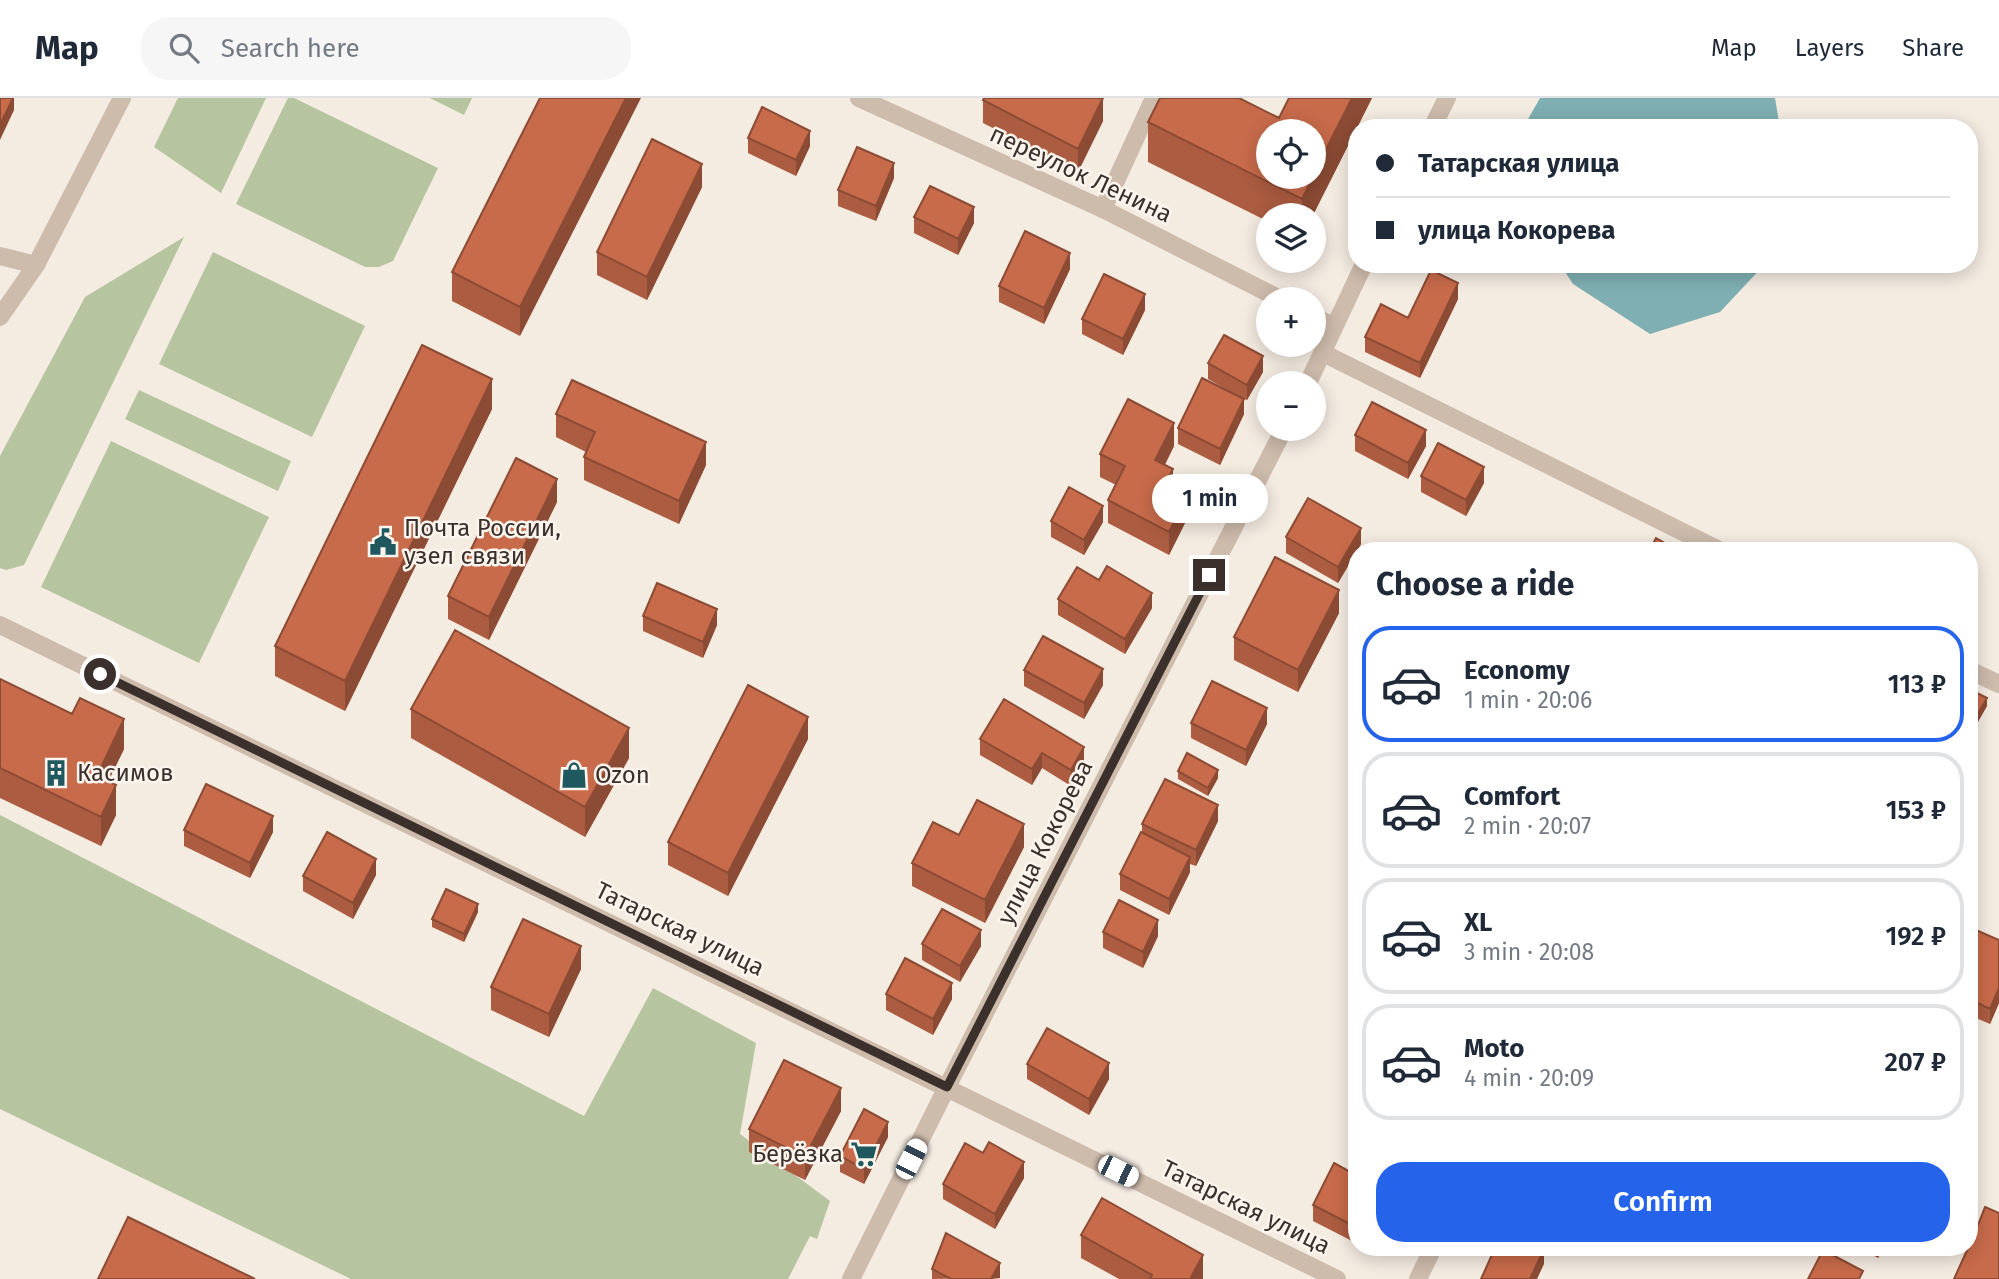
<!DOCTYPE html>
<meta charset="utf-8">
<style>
body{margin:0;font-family:"Fira Sans",sans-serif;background:#f6f6f7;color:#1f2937;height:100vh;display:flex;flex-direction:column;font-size:26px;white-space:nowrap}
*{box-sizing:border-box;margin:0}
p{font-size:23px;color:#747a83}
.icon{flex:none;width:38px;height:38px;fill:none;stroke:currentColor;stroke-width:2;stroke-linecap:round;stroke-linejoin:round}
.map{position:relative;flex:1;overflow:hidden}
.details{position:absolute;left:1348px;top:444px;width:630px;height:714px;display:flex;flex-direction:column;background:#fff;border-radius:28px;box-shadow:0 4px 18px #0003}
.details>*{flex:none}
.banner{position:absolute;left:1348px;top:21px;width:630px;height:154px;border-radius:28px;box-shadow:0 4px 18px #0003;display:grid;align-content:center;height:154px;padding:0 28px;background:#fff}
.buttons{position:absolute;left:1256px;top:21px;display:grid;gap:14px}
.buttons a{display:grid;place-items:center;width:70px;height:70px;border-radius:50%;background:#fff;box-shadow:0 4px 18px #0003;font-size:35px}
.end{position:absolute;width:32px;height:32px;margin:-16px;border:9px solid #3b302b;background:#fff;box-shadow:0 0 0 4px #fff}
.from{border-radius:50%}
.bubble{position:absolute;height:49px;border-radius:24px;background:#fff;box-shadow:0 4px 18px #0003;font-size:23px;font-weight:600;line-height:49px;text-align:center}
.car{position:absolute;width:21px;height:42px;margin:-21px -10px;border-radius:9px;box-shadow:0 0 5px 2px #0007;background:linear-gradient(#fff 24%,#345 0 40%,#fff 0 76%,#345 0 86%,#fff 0)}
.banner b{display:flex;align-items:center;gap:24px;height:66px;font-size:26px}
.banner b+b{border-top:2px solid #e0e1e3}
.banner i{width:18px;height:18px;background:#1f2937}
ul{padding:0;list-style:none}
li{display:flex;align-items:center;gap:21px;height:116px;margin:0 14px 10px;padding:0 14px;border:4px solid #e0e1e3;border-radius:28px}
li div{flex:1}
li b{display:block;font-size:26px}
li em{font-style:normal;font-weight:600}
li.on{border-color:#2563eb}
li>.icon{width:63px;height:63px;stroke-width:1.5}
h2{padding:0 28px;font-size:32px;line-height:84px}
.button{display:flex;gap:14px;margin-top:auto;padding:14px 28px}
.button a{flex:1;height:80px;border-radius:28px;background:#2563eb;color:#fff;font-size:28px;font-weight:600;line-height:80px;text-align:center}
header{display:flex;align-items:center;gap:42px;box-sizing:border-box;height:98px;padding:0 35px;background:#fff;border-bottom:2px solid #e0e1e3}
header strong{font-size:33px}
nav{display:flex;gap:38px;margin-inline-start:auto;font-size:24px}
.search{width:490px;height:63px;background:#f6f6f7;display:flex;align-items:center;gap:18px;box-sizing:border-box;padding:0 24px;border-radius:28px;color:#747a83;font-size:26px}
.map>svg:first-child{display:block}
.green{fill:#b7c4a0}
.water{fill:#7fafb2}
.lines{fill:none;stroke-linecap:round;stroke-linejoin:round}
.service{stroke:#cdbbac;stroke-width:18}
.minor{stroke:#cdbbac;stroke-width:18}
.tertiary{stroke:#cdbbac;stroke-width:18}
.wall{fill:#ac5c40}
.shaded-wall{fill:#8c4b34}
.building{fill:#c86b4b;stroke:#8c4b34;stroke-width:2}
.route{stroke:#3b302b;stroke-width:9}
.labels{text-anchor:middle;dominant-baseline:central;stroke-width:5;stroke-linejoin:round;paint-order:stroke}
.street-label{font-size:24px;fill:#3b302b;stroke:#fbf5ee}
.poi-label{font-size:24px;fill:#3b302b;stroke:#fbf5ee;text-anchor:start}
</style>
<header>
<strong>Map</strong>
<div class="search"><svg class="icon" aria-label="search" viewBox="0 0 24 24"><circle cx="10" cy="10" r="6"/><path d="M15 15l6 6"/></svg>Search here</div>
<nav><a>Map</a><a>Layers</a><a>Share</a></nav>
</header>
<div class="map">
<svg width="1999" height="1181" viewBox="0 0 1999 1181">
<rect width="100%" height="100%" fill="#f4ebe1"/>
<path class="green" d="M178 0H266L221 95 154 49Z
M288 0H294L438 70 393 163 379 169H365L236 106Z
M430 0H472L464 17Z
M184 139 24 467 6 472 0 470V358L85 199Z
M213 154 365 228 312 339 159 266Z
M139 292 291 363 278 393 125 321Z
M111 343 269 419 199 565 41 489Z
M0 717 584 1018 653 890 756 945 740 1036 830 1103 817 1141 810 1138 788 1181H351L0 1011Z"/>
<path class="water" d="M1540 0H1775L1780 30H1523Z
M1560 166H1765L1720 214 1650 236 1573 186Z"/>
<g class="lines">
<path class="service" d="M1103 111 1154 0
M0 158 36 167
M1323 255 1721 453
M1969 572 1999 586
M1418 1181 1433 1150"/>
<path class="minor" d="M859 0 1103 111 1280 201
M1432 30 1447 0
M1314 219 1333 228
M1308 285 1364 166
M0 527 1337 1181
M851 1181 947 989 1284 331"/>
<path class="tertiary" d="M0 219 36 167 122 0"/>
</g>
<path class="wall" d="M540 0 520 238 452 203V174Z
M1289 0H1372L1313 117H1269V124L1148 64V24L1279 20Z
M983 2 1103 23 1078 74 983 25Z
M748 40 810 48 796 78 748 55Z
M894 80 876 123 838 108V92Z
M702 89 647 202 597 177V154Z
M914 119 974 125 958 157 914 135Z
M1070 171 1044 226 999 204V188Z
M1458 201 1420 280 1365 254V239L1408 220Z
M1145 212 1123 257 1082 236V221Z
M1208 265 1263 274 1247 302 1244 301V316L1220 367 1178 346V330L1236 297 1208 281Z
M492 311 345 613 275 578V548Z
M556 316 706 367 679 426 584 382V359L586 354 556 339Z
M1355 337 1426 348 1408 381 1355 353Z
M1174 348 1165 367 1173 391 1187 421 1169 457 1108 425V402L1116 387 1100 379V356Z
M1421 378 1484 385 1466 418 1421 394Z
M557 404 489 542 448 521V498Z
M1051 423 1103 424 1084 457 1051 439Z
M1286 439 1361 446 1338 485 1286 455Z
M1099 482 1152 510 1125 556 1058 517V501Z
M1339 515 1298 594 1234 562V539Z
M643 518 717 527 703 560 643 533Z
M1024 572 1103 587 1084 621 1024 588Z
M0 581 124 651 108 683 116 717 101 748 0 700Z
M1969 591 1987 608 1972 634 1969 632Z
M411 611 629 660 585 739 411 640Z
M1191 625 1267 626 1246 668 1191 640Z
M808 641 728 798 668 767V744Z
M980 641 1084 664 1071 688 1042 670 1032 687 980 657Z
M1178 673 1218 680 1208 698 1178 681Z
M1218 723 1196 768 1190 766V774L1169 817 1120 792V776L1142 735V726Z
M184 732 273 734 250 780 184 748Z
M959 737 1024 749 985 825 912 788V765Z
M376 777 353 821 303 793V778Z
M478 814 464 844 432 829V821Z
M1969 829 1999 842V905L1990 926 1969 917Z
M1103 834 1158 838 1143 870 1103 850Z
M922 846 981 848 960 884 922 862Z
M581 871 549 939 491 912V889Z
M886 896 952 901 933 937 886 912Z
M1027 966 1109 981 1089 1017 1027 981Z
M841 1013 805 1082 749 1054V1031Z
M888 1039 864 1086 840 1074V1058Z
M1356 1077V1145L1313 1123V1107Z
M1024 1080 995 1131 943 1101V1086Z
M1081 1137 1203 1180V1181H1119L1081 1160Z
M1859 1150H1883L1878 1160Z
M932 1171 1000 1180 932 1181Z"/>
<path class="shaded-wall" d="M13 0H14V12L0 42V27Z
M626 0H641L520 238V209Z
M1103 0V23L1078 74V51Z
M1352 0H1372L1313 117H1302V101L1313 79H1314V75Z
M810 33V48L796 78V62Z
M894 65V80L876 123V108Z
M702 66V89L647 202V179Z
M974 109V125L958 157V141Z
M1070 155V171L1044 226V210Z
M1458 185V201L1420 280V265Z
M1145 196V212L1123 257V241Z
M1263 258V274L1247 302V287Z
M492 281V311L345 613V583Z
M1244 301V316L1220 367V351Z
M1174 325V348L1155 385V362Z
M1426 332V348L1408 381V365Z
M706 344V367L679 426V403Z
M1484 369V385L1466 418V402Z
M1173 371V394L1165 387Z
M557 381V404L489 542V519Z
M1187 398V421L1169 457V434Z
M1103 408V424L1084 457V442Z
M1361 430V446L1338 485V469Z
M1339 492V515L1298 594V572Z
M1152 495V510L1125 556V541Z
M717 511V527L703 560V544Z
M1103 571V587L1084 621V605Z
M1987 600V608L1972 634V626Z
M1267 610V626L1246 668V652Z
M808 619V641L728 798V775Z
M124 621V651L97 707V678Z
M629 630V660L585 739V709Z
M1084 649V664L1071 688V672Z
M1042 655V670L1032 687V671Z
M1218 672V680L1208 698V690Z
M116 687V717L101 748V719Z
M1218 707V723L1196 768V752Z
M273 718V734L250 780V765Z
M1024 726V749L985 825V802Z
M1190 759V774L1169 817V801Z
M376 761V777L353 821V805Z
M478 806V814L464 844V836Z
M1158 822V838L1143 870V854Z
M981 832V848L960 884V868Z
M581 848V871L549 939V916Z
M952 885V901L933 937V921Z
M1999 890V905L1990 926V911Z
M1109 965V981L1089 1017V1001Z
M841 990V1013L805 1082V1059Z
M888 1024V1039L864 1086V1071Z
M1024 1064V1080L995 1131V1116Z
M1878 1150H1883L1878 1160Z
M1544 1151V1166L1537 1181H1530Z
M1203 1157V1181H1190Z
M1000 1165V1180L991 1181Z"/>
<path class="building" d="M0 0H13L0 27Z
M540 0H626L520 209 452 174Z
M984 0H1103L1078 51 983 2Z
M1160 0H1239L1279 20 1289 0H1352L1314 75V33H1269V79H1313L1302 101 1148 24Z
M762 9 810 33 796 62 748 40Z
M652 41 702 66 647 179 597 154Z
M857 49 894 65 876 108 838 92Z
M930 88 974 109 958 141 914 119Z
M1025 133 1070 155 1044 210 999 188Z
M1431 172 1458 185 1420 265 1365 239 1381 206 1408 220Z
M1104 176 1145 196 1123 241 1082 221Z
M1224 237 1263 258 1247 287 1208 265Z
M422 247 492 281 345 583 275 548Z
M1202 280 1244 301 1220 351 1178 330Z
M572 282 706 344 679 403 584 359 595 334 556 316Z
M1128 301 1174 325 1155 362 1173 371 1165 387 1187 398 1169 434 1108 402 1125 368 1100 356Z
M1372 304 1426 332 1408 365 1355 337Z
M1438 345 1484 369 1466 402 1421 378Z
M516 360 557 381 489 519 448 498Z
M1069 389 1103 408 1084 442 1051 423Z
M1308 400 1361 430 1338 469 1286 439Z
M1656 440 1679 453H1649Z
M1275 459 1339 492 1298 572 1234 539Z
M1107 468 1152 495 1125 541 1058 501 1077 469 1099 482Z
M657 485 717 511 703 544 643 518Z
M455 532 629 630 585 709 411 611Z
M1043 538 1103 571 1084 605 1024 572Z
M0 581 72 616 80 600 124 621 97 678 116 687 101 719 0 670Z
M1212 583 1267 610 1246 652 1191 625Z
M748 587 808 619 728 775 668 744Z
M1969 591 1987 600 1972 626 1969 624Z
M1004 601 1084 649 1071 672 1042 655 1032 671 980 641Z
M1187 655 1218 672 1208 690 1178 673Z
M1165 681 1218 707 1196 752 1142 726Z
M206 686 273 718 250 765 184 732Z
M977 702 1024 726 985 802 912 765 933 724 959 737Z
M327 734 376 761 353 805 303 778Z
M1141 734 1190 759 1169 801 1120 776Z
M446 791 478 806 464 836 432 821Z
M1119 802 1158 822 1143 854 1103 834Z
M942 811 981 832 960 868 922 846Z
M523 821 581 848 549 916 491 889Z
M1969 829 1999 842V890L1990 911 1969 901Z
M905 860 952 885 933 921 886 896Z
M1047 930 1109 965 1089 1001 1027 966Z
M784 962 841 990 805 1059 749 1031Z
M864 1011 888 1024 864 1071 840 1058Z
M989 1044 1024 1064 995 1116 943 1086 965 1045 983 1055Z
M1334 1065 1356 1077V1129L1313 1107Z
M1102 1100 1203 1157 1190 1181H1150L1152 1177 1081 1137Z
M1985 1109 1999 1115V1181H1954L1968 1150H1969Z
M128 1119 255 1181H98Z
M946 1135 1000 1165 991 1181H951L932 1171Z
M1495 1150H1542L1544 1151 1530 1181H1481Z
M1823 1152 1863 1173 1859 1181H1808Z"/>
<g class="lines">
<path class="route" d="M100 576 947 989 1209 477"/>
</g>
<defs>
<symbol id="civic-bare" viewBox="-9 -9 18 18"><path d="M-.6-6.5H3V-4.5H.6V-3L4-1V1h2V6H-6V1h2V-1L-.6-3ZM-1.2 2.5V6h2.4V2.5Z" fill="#1f585e" stroke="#fbf5ee" stroke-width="2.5" paint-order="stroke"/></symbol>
<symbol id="building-bare" viewBox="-9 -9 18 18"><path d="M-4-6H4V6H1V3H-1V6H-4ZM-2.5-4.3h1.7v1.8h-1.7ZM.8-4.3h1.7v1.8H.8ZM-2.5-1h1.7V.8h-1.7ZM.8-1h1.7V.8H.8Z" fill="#1f585e" stroke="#fbf5ee" stroke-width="2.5" paint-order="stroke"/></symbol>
<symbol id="shop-bare" viewBox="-9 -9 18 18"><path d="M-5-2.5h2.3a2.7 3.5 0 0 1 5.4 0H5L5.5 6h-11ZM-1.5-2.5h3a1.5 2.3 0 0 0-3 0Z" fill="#1f585e" stroke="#fbf5ee" stroke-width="2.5" paint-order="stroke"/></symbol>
<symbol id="supermarket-bare" viewBox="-9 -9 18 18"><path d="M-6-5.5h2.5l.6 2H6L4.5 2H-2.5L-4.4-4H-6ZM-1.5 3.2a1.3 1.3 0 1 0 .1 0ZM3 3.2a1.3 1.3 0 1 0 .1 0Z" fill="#1f585e" stroke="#fbf5ee" stroke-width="2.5" paint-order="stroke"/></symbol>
</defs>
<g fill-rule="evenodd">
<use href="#civic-bare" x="364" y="425" width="38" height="38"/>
<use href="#building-bare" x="37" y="656" width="38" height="38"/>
<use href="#shop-bare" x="555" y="658" width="38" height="38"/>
<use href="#supermarket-bare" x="845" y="1037" width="38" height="38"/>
</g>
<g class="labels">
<g class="street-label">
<text transform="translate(1081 76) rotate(25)">переулок Ленина</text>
<text transform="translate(1045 744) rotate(-63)">улица Кокорева</text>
<text transform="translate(680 831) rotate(26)">Татарская улица</text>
<text transform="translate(1246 1109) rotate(26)">Татарская улица</text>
</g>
<g class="poi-label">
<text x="404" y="430">Почта России,<tspan x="404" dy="28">узел связи</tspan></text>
<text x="77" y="675">Касимов</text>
<text x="595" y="677">Ozon</text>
<text x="843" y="1056" text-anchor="end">Берёзка</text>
</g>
</g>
</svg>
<div class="buttons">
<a><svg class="icon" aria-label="locate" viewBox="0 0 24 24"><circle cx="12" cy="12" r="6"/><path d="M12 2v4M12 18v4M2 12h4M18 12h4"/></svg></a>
<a><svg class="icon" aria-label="layers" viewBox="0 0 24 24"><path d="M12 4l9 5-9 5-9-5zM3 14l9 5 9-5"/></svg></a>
<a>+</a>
<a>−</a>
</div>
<i class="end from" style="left:100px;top:576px"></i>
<i class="end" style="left:1209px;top:477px"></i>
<div class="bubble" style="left:1152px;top:376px;width:116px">1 min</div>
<i class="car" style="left:911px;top:1061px;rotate:27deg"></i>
<i class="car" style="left:1118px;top:1073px;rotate:116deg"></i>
<div class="banner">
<b><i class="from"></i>Татарская улица</b>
<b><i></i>улица Кокорева</b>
</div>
<section class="details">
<h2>Choose a ride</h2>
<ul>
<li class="on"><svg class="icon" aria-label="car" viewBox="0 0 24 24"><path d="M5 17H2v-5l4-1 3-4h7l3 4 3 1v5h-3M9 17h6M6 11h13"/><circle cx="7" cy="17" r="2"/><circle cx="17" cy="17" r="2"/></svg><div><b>Economy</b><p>1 min · 20:06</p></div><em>113 ₽</em></li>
<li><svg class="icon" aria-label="car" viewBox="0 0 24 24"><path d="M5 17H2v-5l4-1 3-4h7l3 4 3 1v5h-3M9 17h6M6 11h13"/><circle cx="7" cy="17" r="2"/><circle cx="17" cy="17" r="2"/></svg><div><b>Comfort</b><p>2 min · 20:07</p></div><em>153 ₽</em></li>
<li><svg class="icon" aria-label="car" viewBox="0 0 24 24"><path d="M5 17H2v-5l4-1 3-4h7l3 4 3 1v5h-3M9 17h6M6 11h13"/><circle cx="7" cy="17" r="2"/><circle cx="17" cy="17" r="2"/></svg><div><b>XL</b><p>3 min · 20:08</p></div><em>192 ₽</em></li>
<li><svg class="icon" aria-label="car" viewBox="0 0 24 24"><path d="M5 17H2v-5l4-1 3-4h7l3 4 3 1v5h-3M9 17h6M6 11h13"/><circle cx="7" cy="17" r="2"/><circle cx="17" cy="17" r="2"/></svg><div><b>Moto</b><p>4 min · 20:09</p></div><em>207 ₽</em></li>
</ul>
<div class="button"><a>Confirm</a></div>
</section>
</div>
